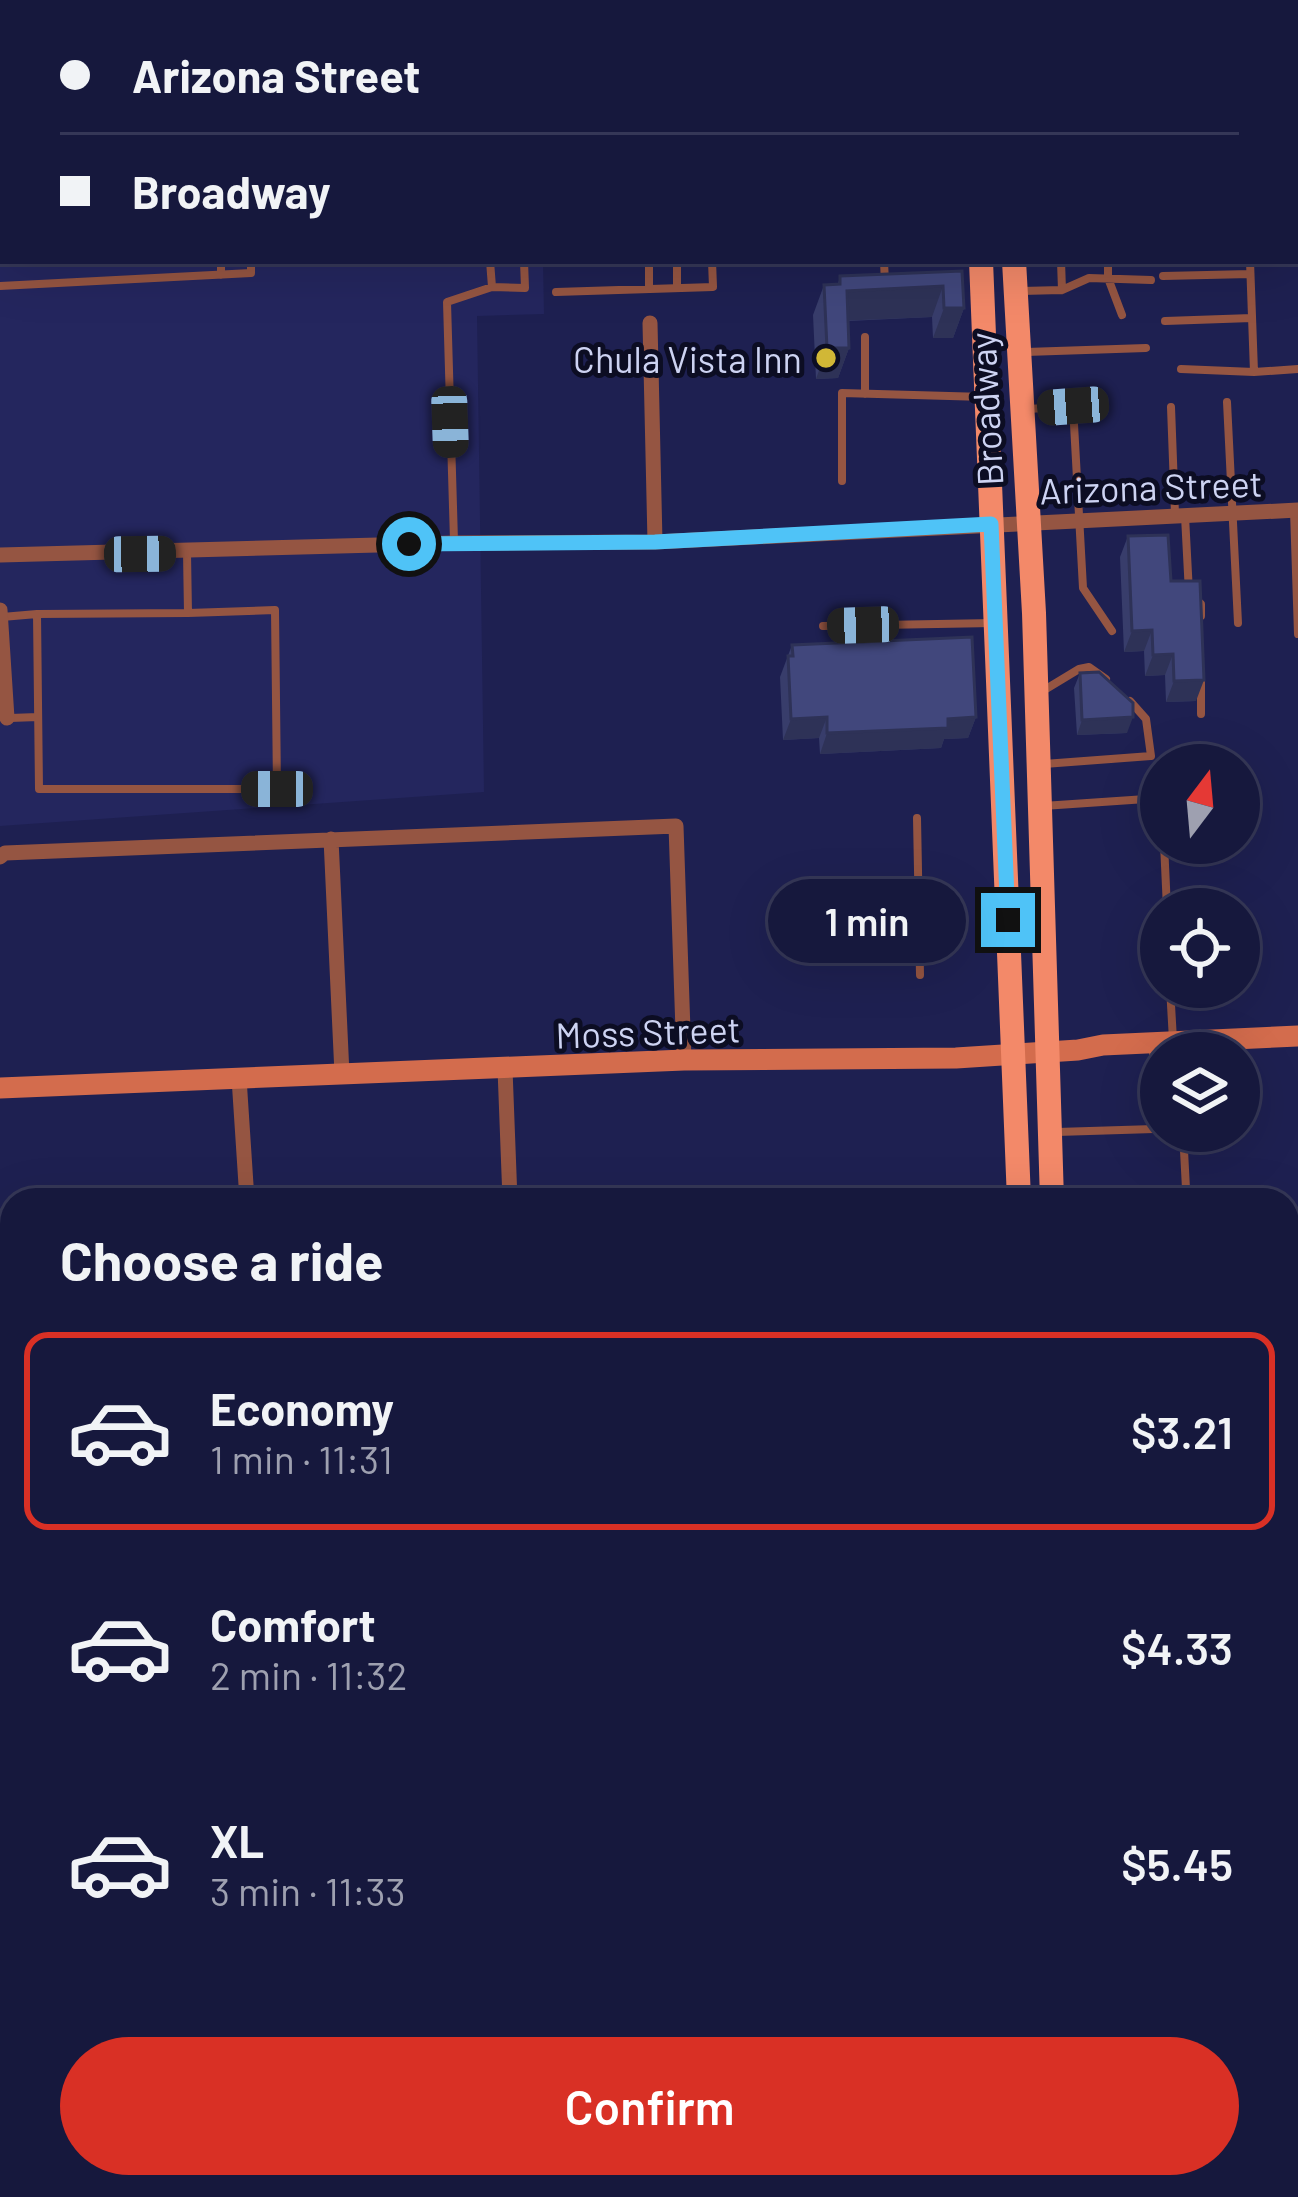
<!DOCTYPE html>
<meta charset="utf-8">
<style>
body{margin:0;font-family:Barlow,sans-serif;background:#232548;color:#f1f3f6;height:100vh;display:flex;flex-direction:column;font-size:45px;white-space:nowrap}
*{box-sizing:border-box;margin:0}
p{font-size:39px;color:#9ea0b0}
.icon{flex:none;width:66px;height:66px;fill:none;stroke:currentColor;stroke-width:2;stroke-linecap:round;stroke-linejoin:round}
.map{position:relative;flex:1;overflow:hidden}
.panel{position:absolute;left:0px;top:1188px;width:1299px;height:1011px;display:flex;flex-direction:column;background:#16183d;border-radius:36px 36px 0 0;box-shadow:0 12px 48px #0002,0 0 0 3px #353757}
.panel>*{flex:none}
.hud{position:absolute;left:0px;top:0px;width:1299px;height:264px;box-shadow:0 12px 48px #0002,0 0 0 3px #353757;display:grid;align-content:center;height:264px;padding:0 60px;background:#16183d}
.needle{width:78px;rotate:16deg}
.fabs{position:absolute;left:1140px;top:744px;display:grid;gap:24px}
.fabs a{display:grid;place-items:center;width:120px;height:120px;border-radius:50%;background:#16183d;box-shadow:0 12px 48px #0002,0 0 0 3px #353757;font-size:60px}
.end{position:absolute;width:54px;height:54px;margin:-27px;border:15px solid #4fc3f7;background:#111;box-shadow:0 0 0 6px #111}
.from{border-radius:50%}
.bubble{position:absolute;height:84px;border-radius:42px;background:#16183d;box-shadow:0 12px 48px #0002,0 0 0 3px #353757;font-size:39px;font-weight:600;line-height:84px;text-align:center}
.car{position:absolute;width:36px;height:72px;margin:-36px -18px;border-radius:15px;box-shadow:0 0 9px 3px #0007;background:linear-gradient(#222 24%,#8ab4d8 0 40%,#222 0 76%,#8ab4d8 0 86%,#222 0)}
.hud b{display:flex;align-items:center;gap:42px;height:114px;font-size:45px}
.hud b+b{border-top:3px solid #353757}
.hud i{width:30px;height:30px;background:#f1f3f6}
ul{padding:0;list-style:none}
li{display:flex;align-items:center;gap:36px;height:198px;margin:0 24px 18px;padding:0 36px;border:6px solid transparent;border-radius:24px}
li div{flex:1}
li b{display:block;font-size:45px}
li em{font-style:normal;font-weight:600}
li.selected{border-color:#d93025}
li>.icon{width:108px;height:108px;stroke-width:1.5}
h2{padding:0 60px;font-size:54px;line-height:144px}
.action{display:flex;gap:24px;margin-top:auto;padding:24px 60px}
.action a{flex:1;height:138px;border-radius:72px;background:#d93025;color:#fff;font-size:48px;font-weight:600;line-height:138px;text-align:center}
.map>svg:first-child{display:block}
.built{fill:#24265e}
.lines{fill:none;stroke-linecap:round;stroke-linejoin:round}
.path{stroke:#7e82a9;stroke-width:3;stroke-dasharray:12 6;stroke-linecap:butt}
.lane{stroke:#955542;stroke-width:8}
.street{stroke:#955542;stroke-width:15}
.secondary{stroke:#d36c4d;stroke-width:21}
.primary{stroke:#f38969;stroke-width:24}
.wall{fill:#383d6b}
.shaded-wall{fill:#2e3257}
.building{fill:#41477c;stroke:#2e3257;stroke-width:3}
.route{stroke:#4fc3f7;stroke-width:15}
.poi-dot{fill:#d1b736;stroke:#0c0d23;stroke-width:4.5}
.labels{text-anchor:middle;dominant-baseline:central;stroke-width:10;stroke-linejoin:round;paint-order:stroke}
.poi-label{font-size:36px;fill:#cdd3f2;stroke:#0c0d23;text-anchor:end}
.street-label{font-size:36px;fill:#cdd3f2;stroke:#0c0d23}
</style>
<div class="map">
<svg width="1298" height="2197" viewBox="0 0 1298 2197">
<rect width="100%" height="100%" fill="#1e2051"/>
<path class="built" d="M0 76H3V261H543L544 314 477 316 484 792 0 826Z
M0 2160H12V2187H147V2197H0Z"/>
<g class="lines">
<path class="path" d="M1287 1756 1298 1755
M1287 1816 1298 1814
M1287 2003H1298"/>
<path class="lane" d="M546 3V0
M778 3V0
M0 100H3
M1296 186H1298
M0 245H3
M221 261V275
M490 261 492 287 525 288 524 261
M649 261V289
M677 261V288
M884 261 885 283
M1108 261V278L1122 315
M1163 276 1250 274
M0 286 251 273V261
M1062 290 1089 278 1151 280
M1021 291 1062 290 1061 261
M556 292 713 287 712 261
M1165 321 1252 318
M1026 352 1146 348
M1181 369 1254 372 1250 261
M1254 372 1298 369
M865 394V337
M1227 402 1238 623
M1171 407 1175 514
M1029 409 1073 406 1083 588 1112 631
M842 481V393L985 397
M1294 510 1298 634
M1185 516 1189 593 1201 604V616
M454 541 447 302 492 287
M37 614 188 613
M2 617 37 614 39 789H277L275 610 188 613 187 553
M823 626 994 623
M1201 679V714
M1041 692 1079 669 1089 667 1106 679
M10 718 38 717
M1044 764 1151 756 1146 719 1130 701
M1043 806 1161 798
M917 818 920 975
M1164 843 1167 909
M1170 987 1173 1040
M1057 1132 1154 1129 1153 1044
M1172 1200 1186 1189 1183 1131
M1287 1321H1298
M720 2187 721 2197
M818 2187 821 2197
M536 2197 545 2187
M1014 2197 1018 2187"/>
<path class="street" d="M43 0V3
M235 0 236 3
M428 0V3
M650 323 655 542
M0 555 454 543 655 542 1298 510
M0 610 7 718
M331 839 342 1074
M0 857 5 853 676 826 684 1060
M505 1069 510 1200
M239 1078 247 1200
M1287 1552 1298 1551
M0 1619H12
M0 1850 11 2138"/>
<path class="secondary" d="M790 3 801 0
M0 42H3
M0 1088 684 1060 956 1058 1078 1050 1103 1045 1298 1036
M1287 2092 1298 2091
M0 2138H12"/>
<path class="primary" d="M992 0 994 3
M1264 3 1298 2
M981 261 1019 1200
M1014 261 1034 613 1052 1200
M1058 2187V2197
M1091 2187 1092 2197"/>
</g>
<path class="wall" d="M962 271 964 308 953 338H933L932 317 848 321 849 348 838 378 816 379 813 315 824 285 838 284 840 276Z
M1128 536 1171 581 1196 701 1166 702 1165 675 1145 676 1144 651 1124 652 1120 557Z
M792 645 976 717 968 738 944 739 941 748 820 754 819 738 783 740 780 677Z
M1080 673 1127 733 1077 735 1074 688Z
M1124 2187H1198L1194 2197H1124Z"/>
<path class="shaded-wall" d="M943 286 932 317 836 321 847 291Z
M944 308H964L953 338H933Z
M827 348H849L838 378 816 379Z
M1152 630 1144 651 1124 652 1132 631Z
M1173 654 1165 675 1145 676 1153 655Z
M1204 680 1196 701 1166 702 1174 681Z
M827 717 819 738 783 740 791 719Z
M976 717 968 738 944 739 941 748 820 754 827 733 948 719Z
M1133 717 1127 733 1077 735 1082 720Z
M956 2187H1004V2189L977 2187 975 2193H960L958 2197H942L945 2190Z"/>
<path class="building" d="M962 271 964 308H944L943 286 847 291 849 348H827L824 285 840 284V276Z
M1168 535 1171 581H1200L1204 680 1174 681 1173 654 1153 655 1152 630 1132 631 1128 536Z
M972 637 976 717 948 719V728L827 733V717L791 719 788 656H793L792 645Z
M1099 672 1133 703V717L1082 720 1080 673Z
M218 2187H473V2197H218Z
M945 2187H960L961 2191 945 2190Z
M1132 2187H1197L1189 2197H1140L1132 2190Z"/>
<g class="lines">
<path class="route" d="M409 544 655 542 991 524 1008 920"/>
</g>
<circle class="poi-dot" cx="826" cy="358" r="12"/>
<g class="labels">
<g class="poi-label">
<text x="802" y="358">Chula Vista Inn</text>
</g>
<g class="street-label">
<text transform="translate(985 409) rotate(-93)">Broadway</text>
<text transform="translate(1151 486) rotate(-2)">Arizona Street</text>
<text transform="translate(648 1031) rotate(-2)">Moss Street</text>
</g>
</g>
</svg>
<div class="fabs">
<a><svg class="needle" viewBox="-14 -14 28 28"><path d="M0-13l5 13h-10z" fill="#e53935"/><path d="M0 13l5-13h-10z" fill="#9ea0b0"/></svg></a>
<a><svg class="icon" aria-label="locate" viewBox="0 0 24 24"><circle cx="12" cy="12" r="6"/><path d="M12 2v4M12 18v4M2 12h4M18 12h4"/></svg></a>
<a><svg class="icon" aria-label="layers" viewBox="0 0 24 24"><path d="M12 4l9 5-9 5-9-5zM3 14l9 5 9-5"/></svg></a>
</div>
<i class="end from" style="left:409px;top:544px"></i>
<i class="end" style="left:1008px;top:920px"></i>
<div class="bubble" style="left:768px;top:879px;width:198px">1 min</div>
<i class="car" style="left:1073px;top:406px;rotate:266deg"></i>
<i class="car" style="left:450px;top:422px;rotate:178deg"></i>
<i class="car" style="left:140px;top:554px;rotate:89deg"></i>
<i class="car" style="left:863px;top:625px;rotate:268deg"></i>
<i class="car" style="left:277px;top:789px;rotate:270deg"></i>
<div class="hud">
<b><i class="from"></i>Arizona Street</b>
<b><i></i>Broadway</b>
</div>
<section class="panel">
<h2>Choose a ride</h2>
<ul>
<li class="selected"><svg class="icon" aria-label="car" viewBox="0 0 24 24"><path d="M5 17H2v-5l4-1 3-4h7l3 4 3 1v5h-3M9 17h6M6 11h13"/><circle cx="7" cy="17" r="2"/><circle cx="17" cy="17" r="2"/></svg><div><b>Economy</b><p>1 min · 11:31</p></div><em>$3.21</em></li>
<li><svg class="icon" aria-label="car" viewBox="0 0 24 24"><path d="M5 17H2v-5l4-1 3-4h7l3 4 3 1v5h-3M9 17h6M6 11h13"/><circle cx="7" cy="17" r="2"/><circle cx="17" cy="17" r="2"/></svg><div><b>Comfort</b><p>2 min · 11:32</p></div><em>$4.33</em></li>
<li><svg class="icon" aria-label="car" viewBox="0 0 24 24"><path d="M5 17H2v-5l4-1 3-4h7l3 4 3 1v5h-3M9 17h6M6 11h13"/><circle cx="7" cy="17" r="2"/><circle cx="17" cy="17" r="2"/></svg><div><b>XL</b><p>3 min · 11:33</p></div><em>$5.45</em></li>
</ul>
<div class="action"><a>Confirm</a></div>
</section>
</div>
